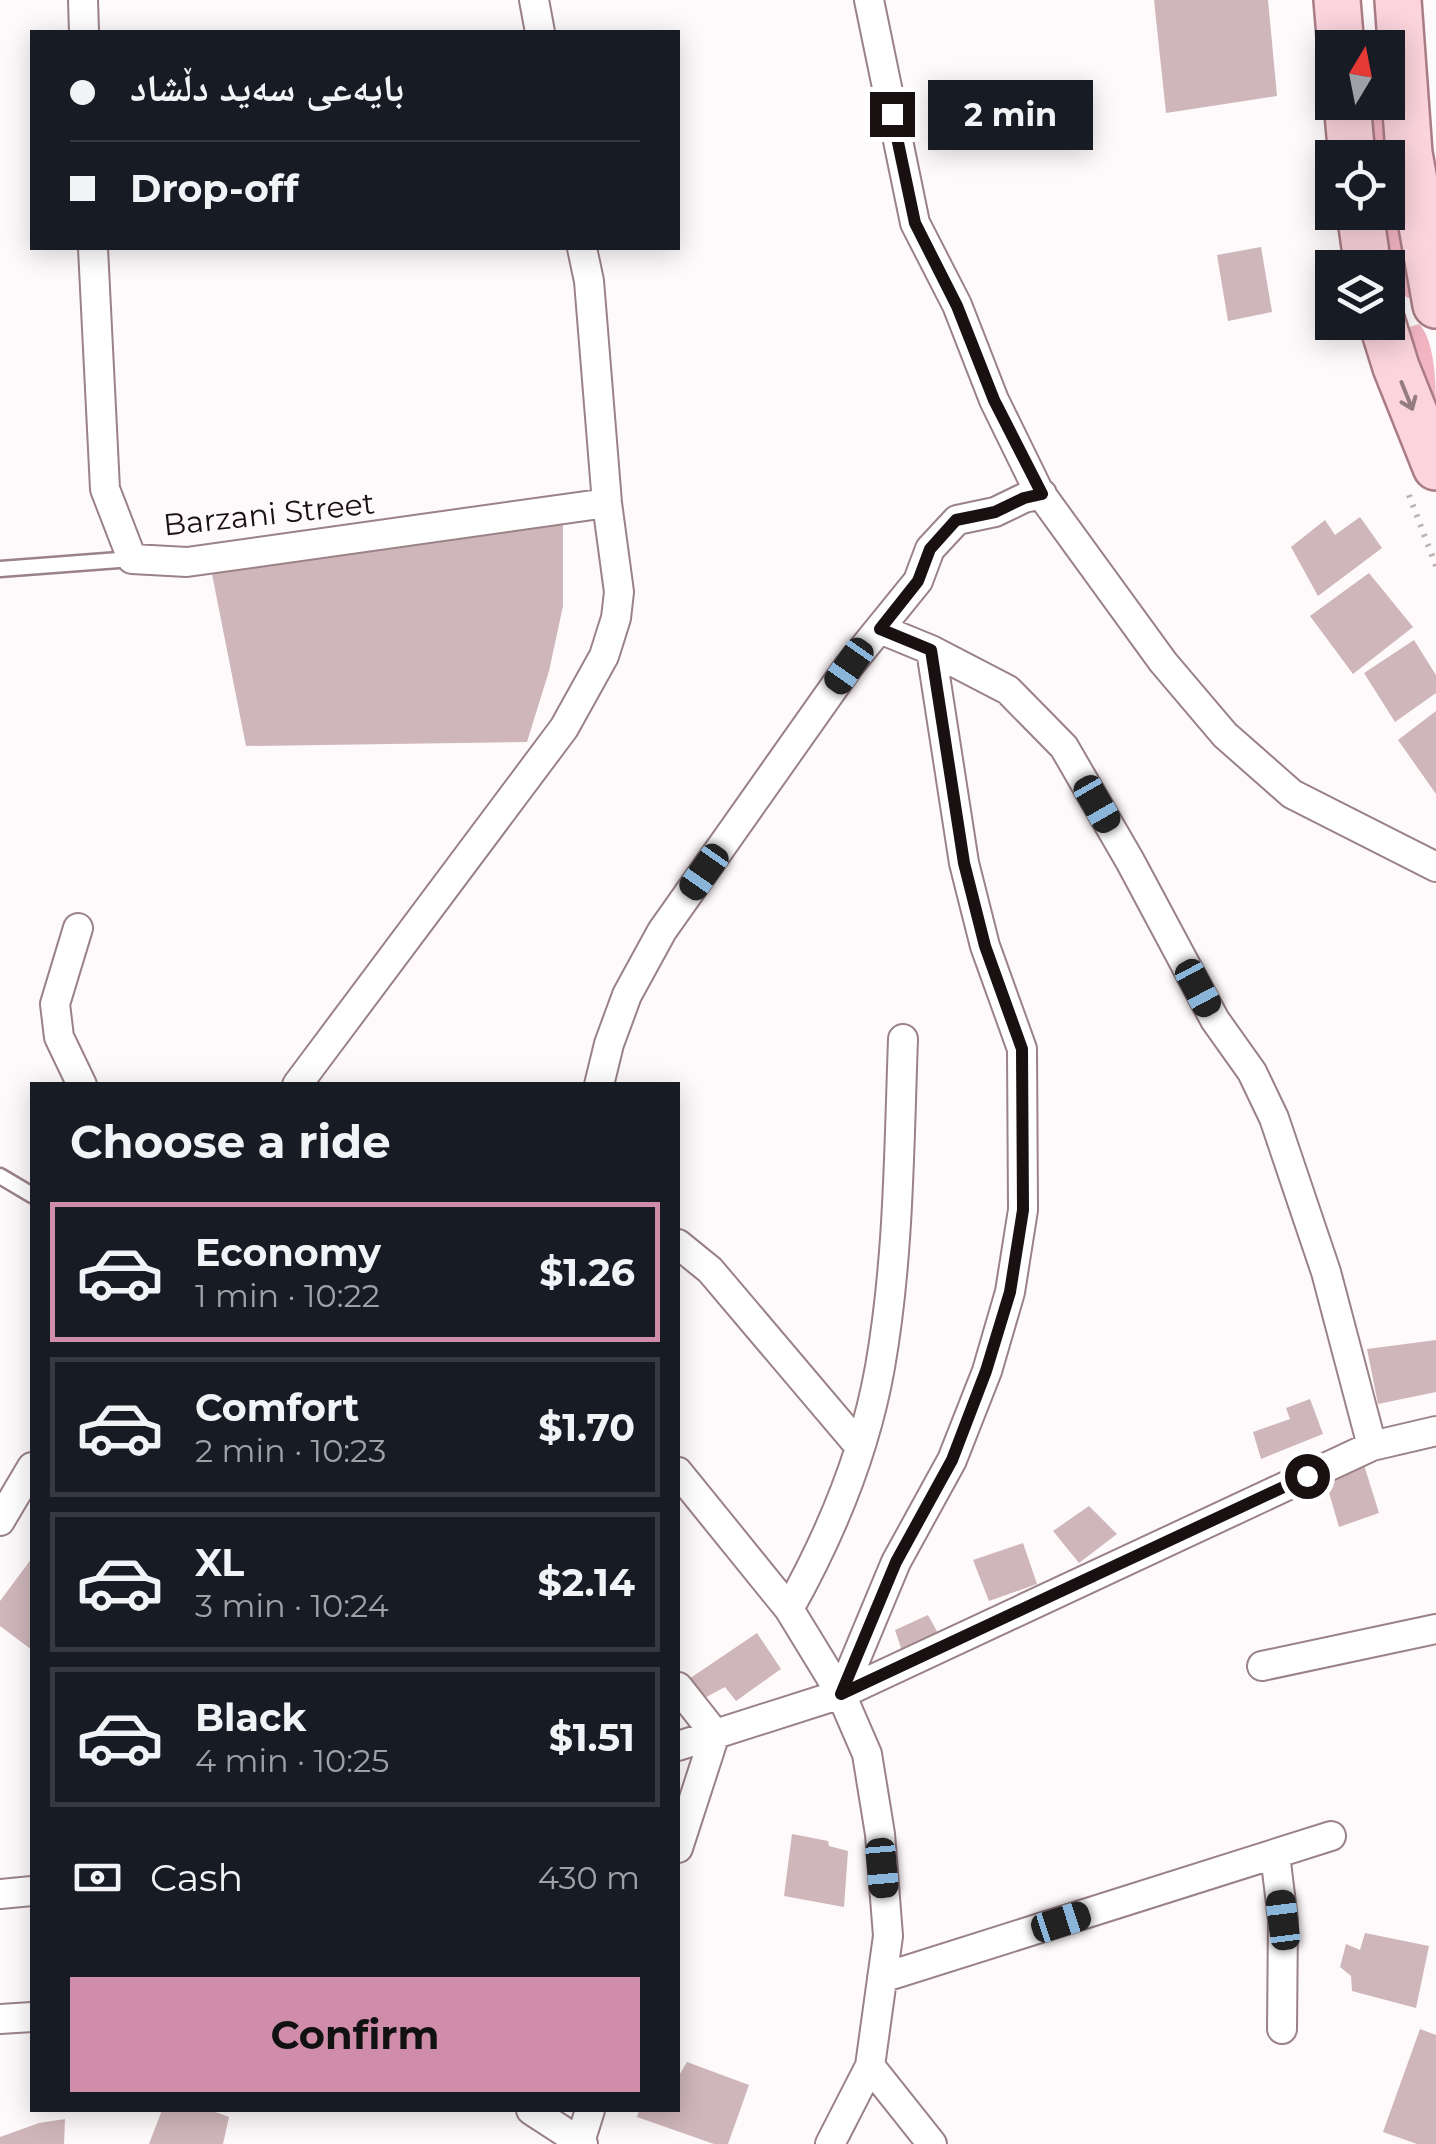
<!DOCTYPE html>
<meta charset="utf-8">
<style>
body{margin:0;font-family:Montserrat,"Noto Naskh Arabic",sans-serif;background:#20242c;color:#f1f3f6;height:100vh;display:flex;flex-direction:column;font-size:38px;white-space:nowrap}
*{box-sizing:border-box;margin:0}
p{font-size:32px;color:#9ea1a6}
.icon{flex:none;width:55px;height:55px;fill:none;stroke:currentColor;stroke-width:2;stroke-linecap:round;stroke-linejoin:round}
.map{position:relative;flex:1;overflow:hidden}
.details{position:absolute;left:30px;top:1082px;width:650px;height:1030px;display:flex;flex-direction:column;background:#171b24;border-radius:0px;box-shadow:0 5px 25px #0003}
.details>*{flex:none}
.banner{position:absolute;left:30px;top:30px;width:650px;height:220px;border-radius:0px;box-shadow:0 5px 25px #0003;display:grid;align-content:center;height:220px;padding:0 40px;background:#171b24}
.needle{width:65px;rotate:10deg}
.buttons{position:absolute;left:1315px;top:30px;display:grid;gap:20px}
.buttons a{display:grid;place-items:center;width:90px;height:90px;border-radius:0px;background:#171b24;box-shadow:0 5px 25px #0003;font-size:50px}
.end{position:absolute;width:45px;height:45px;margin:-22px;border:12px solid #191012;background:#fff;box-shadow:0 0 0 5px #fff}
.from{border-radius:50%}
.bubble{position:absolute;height:70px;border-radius:0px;background:#171b24;box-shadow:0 5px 25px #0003;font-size:32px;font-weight:700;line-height:70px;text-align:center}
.car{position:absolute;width:30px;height:60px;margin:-30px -15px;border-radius:12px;box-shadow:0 0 8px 2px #0007;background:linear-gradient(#222 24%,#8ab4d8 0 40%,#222 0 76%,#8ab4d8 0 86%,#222 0)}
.banner b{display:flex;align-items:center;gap:35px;height:95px;font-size:38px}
.banner b+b{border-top:2px solid #363941}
.banner i{width:25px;height:25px;background:#f1f3f6}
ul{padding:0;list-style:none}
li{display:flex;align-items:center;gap:30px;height:140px;margin:0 20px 15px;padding:0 20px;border:5px solid #363941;border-radius:0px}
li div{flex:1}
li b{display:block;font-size:38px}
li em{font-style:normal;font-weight:700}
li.active{border-color:#cf8daa}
li>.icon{width:90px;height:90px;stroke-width:1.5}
h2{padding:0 40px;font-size:45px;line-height:120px}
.pay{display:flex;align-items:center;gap:25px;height:110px;padding:0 40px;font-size:38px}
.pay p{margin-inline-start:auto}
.button{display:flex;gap:20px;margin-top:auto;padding:20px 40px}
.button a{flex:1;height:115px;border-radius:0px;background:#cf8daa;color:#111;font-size:40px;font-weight:700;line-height:115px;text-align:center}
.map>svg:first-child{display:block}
.green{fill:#f2b5c1}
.building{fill:#cfb6ba}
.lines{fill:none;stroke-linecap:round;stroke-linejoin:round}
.service-casing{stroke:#9a8287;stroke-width:19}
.minor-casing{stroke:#9a8287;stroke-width:32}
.primary-casing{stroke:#aa7d86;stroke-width:50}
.path{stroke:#b9b3b4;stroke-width:6;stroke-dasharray:2.5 8;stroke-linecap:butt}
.service{stroke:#fff;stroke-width:14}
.minor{stroke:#fff;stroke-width:28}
.primary{stroke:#fbd4dc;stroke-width:45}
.oneway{stroke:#957c81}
.route{stroke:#191012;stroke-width:12}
.labels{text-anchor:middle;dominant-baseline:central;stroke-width:10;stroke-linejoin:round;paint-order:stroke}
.street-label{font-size:30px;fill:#191012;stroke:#fef9fa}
</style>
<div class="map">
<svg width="1436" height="2144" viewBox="0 0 1436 2144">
<rect width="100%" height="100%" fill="#fef9fa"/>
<path class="green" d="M1367 103H1387L1420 293 1408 298 1399 292 1382 213 1388 212V158L1373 157Z
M1419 324C1436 341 1436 389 1436 416L1404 329Z"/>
<path class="building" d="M1154 0H1268L1277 96 1166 113Z
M1261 247 1272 312 1228 321 1217 255Z
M1360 517 1382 548 1318 596 1291 547 1325 520 1335 535Z
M563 518V606L549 671 527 742 246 746 211 569Z
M1369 573 1413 627 1353 674 1310 616Z
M1414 640 1436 675V693L1395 722 1364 673Z
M1436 711V794L1398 740Z
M1436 1340V1392L1378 1404 1367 1349Z
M1310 1399 1323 1434 1261 1459 1253 1432 1290 1419 1286 1408Z
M1364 1465 1379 1513 1339 1527 1325 1479Z
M1089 1506 1117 1534 1079 1563 1053 1531Z
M1023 1543 1037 1584 989 1601 973 1560Z
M32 1558V1650L0 1626V1601Z
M928 1615 939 1635 902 1651 895 1630Z
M757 1633 781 1669 736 1701 725 1687 695 1703 683 1683Z
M792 1834 828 1841 829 1846 848 1851 844 1907 784 1896Z
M1365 1933 1429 1946 1416 2008 1352 1991 1351 1976 1340 1967 1346 1944 1360 1950Z
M1420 2029 1436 2035V2144H1417L1383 2132Z
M687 2062 749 2085 728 2144H714L637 2117 639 2110H678V2077Z
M162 2110H210L229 2117 223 2144H149Z
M65 2119 64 2144H0V2137L39 2123Z"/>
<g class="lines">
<defs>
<path id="service" d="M0 569 132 559
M0 1176 32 1195"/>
<path id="minor" d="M83 0 84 32
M534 0 540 32
M869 0 915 223 957 305 994 400 1038 490 1163 662 1225 735 1292 794 1436 867
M93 248 105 489 132 559 187 562 607 503
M880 629 931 650 1008 690 1064 747 1130 861 1215 1020 1252 1072 1274 1118 1326 1272 1372 1446
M78 928 55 1004 59 1037 82 1085
M297 1085 564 728 604 656 616 618 619 592 607 503 589 281 582 248
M599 1085 609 1044 627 995 662 931 849 666 918 581 930 549 957 520 995 512 1024 498 1042 494
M678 1244 710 1270 860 1447
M678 1472 789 1609 841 1694 867 1754 880 1834 888 1936 870 2066 932 2144
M0 1521 32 1467
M789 1609C831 1534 865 1452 880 1367 899 1259 899 1148 903 1039
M1262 1666 1436 1629
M678 1687 715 1734 678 1848
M841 1694 896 1562 952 1460 987 1371 1010 1292 1023 1210 1022 1049 985 946 964 863 931 650
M678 1746 841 1694 1372 1446 1436 1431
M1275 1854 1283 1920 1282 2029
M0 1894 32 1891
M882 1978 1331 1836
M0 2019 32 2017
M531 2110 583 2144
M580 2142 590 2110
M830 2144 870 2066"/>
<path id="primary" d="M1337 0 1341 48
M1398 0 1409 153 1436 305
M1347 102 1352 158
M1360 212 1368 268
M1382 322 1396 367 1436 467"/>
</defs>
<use href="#service" class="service-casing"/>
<use href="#minor" class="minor-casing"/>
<use href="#primary" class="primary-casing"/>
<path class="path" d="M1409 495 1436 566"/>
<use href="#service" class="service"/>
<use href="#minor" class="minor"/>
<use href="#primary" class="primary"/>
</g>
<defs><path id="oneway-shaft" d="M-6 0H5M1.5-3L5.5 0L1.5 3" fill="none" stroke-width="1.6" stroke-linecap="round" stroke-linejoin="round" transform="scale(2.5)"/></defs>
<use class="oneway" href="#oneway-shaft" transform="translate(1407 396) rotate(68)"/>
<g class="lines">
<path class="route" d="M892 114 915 223 957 306 994 400 1042 494 1024 498 995 512 956 520 930 549 918 581 880 629 931 650 964 863 985 946 1022 1049 1023 1210 1010 1292 986 1371 952 1460 896 1562 841 1694 1307 1476"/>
</g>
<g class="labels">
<g class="street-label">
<text transform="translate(269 514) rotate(-6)">Barzani Street</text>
</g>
</g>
</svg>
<div class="buttons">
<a><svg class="needle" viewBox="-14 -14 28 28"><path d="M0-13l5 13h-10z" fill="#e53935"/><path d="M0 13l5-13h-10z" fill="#9ea1a6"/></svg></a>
<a><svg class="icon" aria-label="locate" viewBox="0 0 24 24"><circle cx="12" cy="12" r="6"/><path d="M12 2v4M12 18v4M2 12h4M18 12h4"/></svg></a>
<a><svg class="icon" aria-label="layers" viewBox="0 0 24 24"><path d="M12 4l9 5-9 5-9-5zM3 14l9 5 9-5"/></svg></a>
</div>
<i class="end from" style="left:1307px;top:1476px"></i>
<i class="end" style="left:892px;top:114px"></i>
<div class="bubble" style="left:928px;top:80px;width:165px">2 min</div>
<i class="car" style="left:849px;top:666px;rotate:215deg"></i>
<i class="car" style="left:1097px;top:804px;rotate:150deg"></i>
<i class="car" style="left:704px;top:872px;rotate:215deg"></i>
<i class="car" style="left:1198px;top:988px;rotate:152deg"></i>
<i class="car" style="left:882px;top:1868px;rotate:175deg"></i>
<i class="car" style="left:1283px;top:1920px;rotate:353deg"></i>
<i class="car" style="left:1061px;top:1922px;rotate:72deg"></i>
<div class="banner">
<b><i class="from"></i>بایەعی سەید دڵشاد</b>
<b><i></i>Drop-off</b>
</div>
<section class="details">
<h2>Choose a ride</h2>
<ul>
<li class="active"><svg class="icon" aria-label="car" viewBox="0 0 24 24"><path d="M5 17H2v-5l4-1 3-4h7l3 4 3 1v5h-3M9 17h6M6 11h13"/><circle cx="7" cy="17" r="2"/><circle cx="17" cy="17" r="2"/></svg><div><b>Economy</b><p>1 min · 10:22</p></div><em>$1.26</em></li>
<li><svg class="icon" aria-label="car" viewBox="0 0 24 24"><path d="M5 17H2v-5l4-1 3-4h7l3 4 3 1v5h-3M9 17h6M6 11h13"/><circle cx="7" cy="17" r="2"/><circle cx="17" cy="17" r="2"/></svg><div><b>Comfort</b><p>2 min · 10:23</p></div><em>$1.70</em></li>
<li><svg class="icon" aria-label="car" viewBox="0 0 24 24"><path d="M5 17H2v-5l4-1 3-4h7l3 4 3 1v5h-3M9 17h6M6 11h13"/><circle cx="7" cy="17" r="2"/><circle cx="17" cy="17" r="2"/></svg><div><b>XL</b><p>3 min · 10:24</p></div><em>$2.14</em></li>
<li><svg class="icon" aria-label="car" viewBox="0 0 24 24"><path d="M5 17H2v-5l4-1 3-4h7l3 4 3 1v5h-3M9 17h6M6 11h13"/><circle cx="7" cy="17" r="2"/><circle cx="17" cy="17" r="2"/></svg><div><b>Black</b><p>4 min · 10:25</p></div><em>$1.51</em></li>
</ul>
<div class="pay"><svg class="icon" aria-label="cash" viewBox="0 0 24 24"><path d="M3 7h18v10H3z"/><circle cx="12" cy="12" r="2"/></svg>Cash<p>430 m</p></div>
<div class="button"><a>Confirm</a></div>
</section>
</div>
